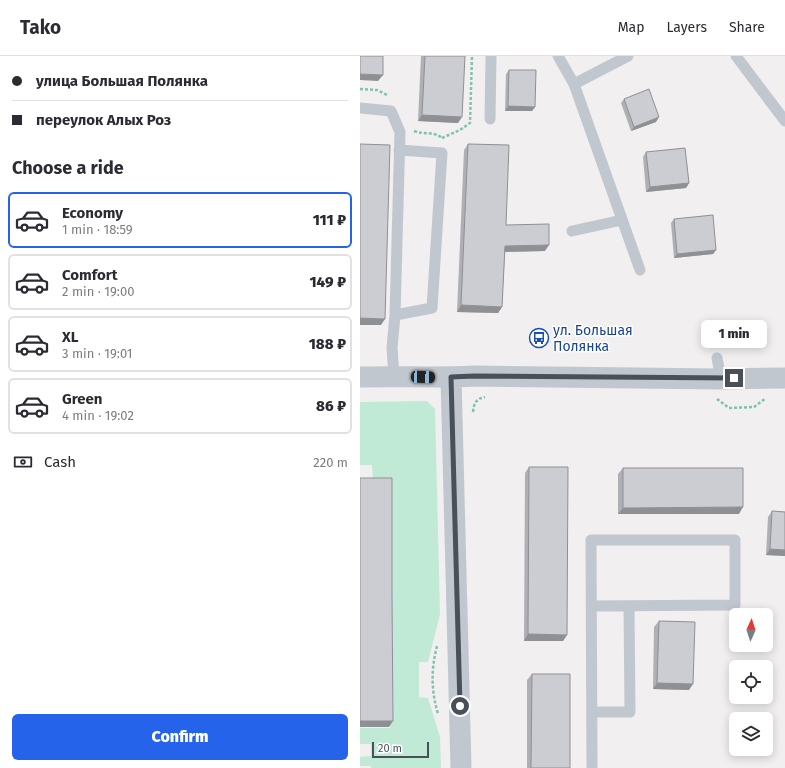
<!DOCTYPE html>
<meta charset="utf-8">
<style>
body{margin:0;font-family:"Fira Sans",sans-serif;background:#f7f7f7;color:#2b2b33;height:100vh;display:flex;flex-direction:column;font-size:15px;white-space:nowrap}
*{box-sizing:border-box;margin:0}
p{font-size:13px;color:#7c7c81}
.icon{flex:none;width:22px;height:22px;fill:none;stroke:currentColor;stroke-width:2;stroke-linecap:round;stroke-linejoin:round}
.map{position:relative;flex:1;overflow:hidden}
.sheet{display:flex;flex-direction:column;background:#fff;width:360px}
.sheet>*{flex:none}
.guide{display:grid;align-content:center;height:88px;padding:0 12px;background:#fff}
.needle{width:26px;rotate:3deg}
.tools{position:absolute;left:369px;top:552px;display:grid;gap:8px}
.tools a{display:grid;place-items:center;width:44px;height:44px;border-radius:6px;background:#fff;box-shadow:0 2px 10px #0003;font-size:20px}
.scale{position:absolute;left:12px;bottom:10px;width:57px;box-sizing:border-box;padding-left:4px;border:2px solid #49505a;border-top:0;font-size:11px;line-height:14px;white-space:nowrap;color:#49505a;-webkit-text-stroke:3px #fff;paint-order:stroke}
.end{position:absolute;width:18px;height:18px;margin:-9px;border:5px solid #49505a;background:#fff;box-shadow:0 0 0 2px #fff}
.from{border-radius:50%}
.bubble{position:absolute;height:28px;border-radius:6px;background:#fff;box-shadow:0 2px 10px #0003;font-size:13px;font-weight:800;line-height:28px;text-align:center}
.car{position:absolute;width:12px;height:24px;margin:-12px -6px;border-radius:5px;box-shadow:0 0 3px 1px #0007;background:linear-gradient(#222 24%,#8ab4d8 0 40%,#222 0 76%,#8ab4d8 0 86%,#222 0)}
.guide b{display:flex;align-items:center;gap:14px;height:38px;font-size:15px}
.guide b+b{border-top:1px solid #e1e1e2}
.guide i{width:10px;height:10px;background:#2b2b33}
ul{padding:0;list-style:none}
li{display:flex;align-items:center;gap:12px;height:56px;margin:0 8px 6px;padding:0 4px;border:2px solid #e1e1e2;border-radius:6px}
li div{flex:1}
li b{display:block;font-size:15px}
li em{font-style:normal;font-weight:800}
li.active{border-color:#2563eb}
li>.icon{width:36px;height:36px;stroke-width:1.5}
h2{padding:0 12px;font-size:18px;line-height:48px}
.pay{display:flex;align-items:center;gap:10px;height:44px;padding:0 12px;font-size:15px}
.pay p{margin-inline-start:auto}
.action{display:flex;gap:8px;margin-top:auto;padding:8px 12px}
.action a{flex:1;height:46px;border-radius:6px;background:#2563eb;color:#fff;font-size:16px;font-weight:800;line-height:46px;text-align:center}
header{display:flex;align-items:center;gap:24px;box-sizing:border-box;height:56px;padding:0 20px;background:#fff;border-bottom:1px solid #e1e1e2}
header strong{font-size:19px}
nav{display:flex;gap:22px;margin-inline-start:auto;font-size:14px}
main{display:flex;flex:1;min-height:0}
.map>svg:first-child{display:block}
.green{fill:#c1ead6}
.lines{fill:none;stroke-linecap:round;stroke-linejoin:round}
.path{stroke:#7dc4aa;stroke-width:2.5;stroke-dasharray:3 2;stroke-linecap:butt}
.service{stroke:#c1c7cf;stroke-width:11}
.minor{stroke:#c1c7cf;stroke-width:21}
.wall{fill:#afb0b5}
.shaded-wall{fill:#8f9094}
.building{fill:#cccdd3;stroke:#8f9094}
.route{stroke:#49505a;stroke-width:5}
.labels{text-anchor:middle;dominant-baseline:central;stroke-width:3;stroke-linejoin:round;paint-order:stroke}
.transit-label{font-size:14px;fill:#164399;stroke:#fff;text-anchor:start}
</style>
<header>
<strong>Tako</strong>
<nav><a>Map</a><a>Layers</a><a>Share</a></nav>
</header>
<main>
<section class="sheet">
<div class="guide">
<b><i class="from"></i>улица Большая Полянка</b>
<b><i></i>переулок Алых Роз</b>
</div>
<h2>Choose a ride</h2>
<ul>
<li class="active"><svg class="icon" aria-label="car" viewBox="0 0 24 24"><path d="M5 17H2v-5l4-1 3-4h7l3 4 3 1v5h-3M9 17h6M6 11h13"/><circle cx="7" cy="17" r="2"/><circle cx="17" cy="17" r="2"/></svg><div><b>Economy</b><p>1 min · 18:59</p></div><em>111 ₽</em></li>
<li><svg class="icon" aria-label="car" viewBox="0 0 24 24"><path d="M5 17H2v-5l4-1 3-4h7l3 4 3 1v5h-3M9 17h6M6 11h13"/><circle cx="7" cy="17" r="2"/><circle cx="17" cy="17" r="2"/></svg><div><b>Comfort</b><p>2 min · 19:00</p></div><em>149 ₽</em></li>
<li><svg class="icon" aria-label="car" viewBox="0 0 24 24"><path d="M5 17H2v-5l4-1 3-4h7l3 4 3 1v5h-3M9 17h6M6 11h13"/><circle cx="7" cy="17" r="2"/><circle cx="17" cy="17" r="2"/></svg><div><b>XL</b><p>3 min · 19:01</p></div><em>188 ₽</em></li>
<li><svg class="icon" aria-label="car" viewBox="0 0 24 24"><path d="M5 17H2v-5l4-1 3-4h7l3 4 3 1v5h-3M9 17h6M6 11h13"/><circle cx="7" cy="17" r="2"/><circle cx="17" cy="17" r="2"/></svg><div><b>Green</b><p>4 min · 19:02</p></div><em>86 ₽</em></li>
</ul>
<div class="pay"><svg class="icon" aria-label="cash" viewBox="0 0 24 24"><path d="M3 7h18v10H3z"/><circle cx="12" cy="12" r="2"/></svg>Cash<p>220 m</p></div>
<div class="action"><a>Confirm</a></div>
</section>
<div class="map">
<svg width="425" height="712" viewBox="0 0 425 712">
<rect width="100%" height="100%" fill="#f1efef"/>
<path class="green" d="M67 345 75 353 80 558 68 606H59V641L68 642 80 681 81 712H11V710H0V701L11 700V688H0V672H30L29 547 0 538 13 426 12 409H0V346Z"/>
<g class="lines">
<path class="path" d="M0 33 17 34 27 39
M54 75C64 79 72 75 81 81
M82 82 100 74 110 67 112 0
M357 343 369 352 394 351 406 342
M113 356C114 347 116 343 125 341
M77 590C71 614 71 634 78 658"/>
<path class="service" d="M198 0 214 28 268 0
M376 0 425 65
M214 28 280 214
M0 52 31 55 40 76 35 259 32 292 34 320
M130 63 131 0
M212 175 262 164
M35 259 72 252 82 97 39 94
M357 302 361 323
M231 550 375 549V484H231C231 560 232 636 232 712
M232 656H270L269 550"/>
<path class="minor" d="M0 321C38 320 76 322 114 320L361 323 425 322
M91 321 101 712"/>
</g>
<path class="wall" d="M61 0H105L98 67 58 65Z
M149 14 175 51 172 55H145L146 18Z
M264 43 296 66 271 75 261 47Z
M108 88 146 169 185 195 145 196 142 251 138 257 97 256 104 94Z
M286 96 329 127 326 132 286 136 283 101Z
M314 163 356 194 353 198 314 202 311 167Z
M169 411 207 579 203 585H164L165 417Z
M263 412 379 458H258V418Z
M412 455 425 456V500L406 499 408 461Z
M299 565 329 634 293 633 294 571Z
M172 618 210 712H167V624Z"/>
<path class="shaded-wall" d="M0 18 23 19 18 25 0 24Z
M148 50 175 51 172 55H145Z
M62 59 102 61 98 67 58 65Z
M299 61 296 66 271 75 274 71Z
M329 127 326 132 286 136 290 131Z
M189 189 185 195 141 196 145 190Z
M356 194 353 198 314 202 317 198Z
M101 249 142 251 138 257 97 256Z
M0 262 25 263 21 269H0Z
M383 451 379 458H258L263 452Z
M410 493 425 494V500L406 499Z
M168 578 207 579 203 585H164Z
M297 627 333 628 329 634 293 633Z
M0 665H33L29 671H0Z"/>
<path class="building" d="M0 0H23V19L0 18Z
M65 0H105L102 61 62 59Z
M149 14H176L175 51 148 50Z
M289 33 299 61 274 71 264 43Z
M0 88 30 89 25 263 0 262Z
M108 88 149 89 146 169 189 168V189L145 190 142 251 101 249Z
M325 92 329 127 290 131 286 96Z
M353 159 356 194 317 198 314 163Z
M169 411H208L207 579 168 578Z
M263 412H383V451L263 452Z
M0 422H32V542L33 665H0Z
M412 455 425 456V494L410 493Z
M299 565 335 566 333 628 297 627Z
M172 618H210V712H171Z"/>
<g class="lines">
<path class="route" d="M100 650 91 321 114 320 374 322"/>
</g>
<defs>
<symbol id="bus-ring" viewBox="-11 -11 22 22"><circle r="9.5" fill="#fff" stroke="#1a4fb4" stroke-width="1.5"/><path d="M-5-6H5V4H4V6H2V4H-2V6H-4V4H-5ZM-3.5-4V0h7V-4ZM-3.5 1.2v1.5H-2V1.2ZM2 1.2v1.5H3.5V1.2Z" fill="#1a4fb4"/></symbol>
</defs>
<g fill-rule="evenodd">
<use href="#bus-ring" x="168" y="271" width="22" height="22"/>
</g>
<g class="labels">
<g class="transit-label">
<text x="193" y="274">ул. Большая<tspan x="193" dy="16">Полянка</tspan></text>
</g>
</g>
</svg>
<div class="tools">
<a><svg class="needle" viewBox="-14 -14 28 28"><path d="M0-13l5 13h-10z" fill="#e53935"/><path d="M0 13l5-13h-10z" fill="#7c7c81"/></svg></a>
<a><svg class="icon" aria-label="locate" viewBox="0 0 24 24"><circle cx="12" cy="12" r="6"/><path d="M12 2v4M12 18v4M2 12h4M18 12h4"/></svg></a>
<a><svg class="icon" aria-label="layers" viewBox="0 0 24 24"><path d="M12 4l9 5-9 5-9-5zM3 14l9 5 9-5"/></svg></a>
</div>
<div class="scale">20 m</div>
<i class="end from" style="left:100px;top:650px"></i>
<i class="end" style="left:374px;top:322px"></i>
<div class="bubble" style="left:341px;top:264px;width:66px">1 min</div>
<i class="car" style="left:63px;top:321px;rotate:92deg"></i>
</div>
</main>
